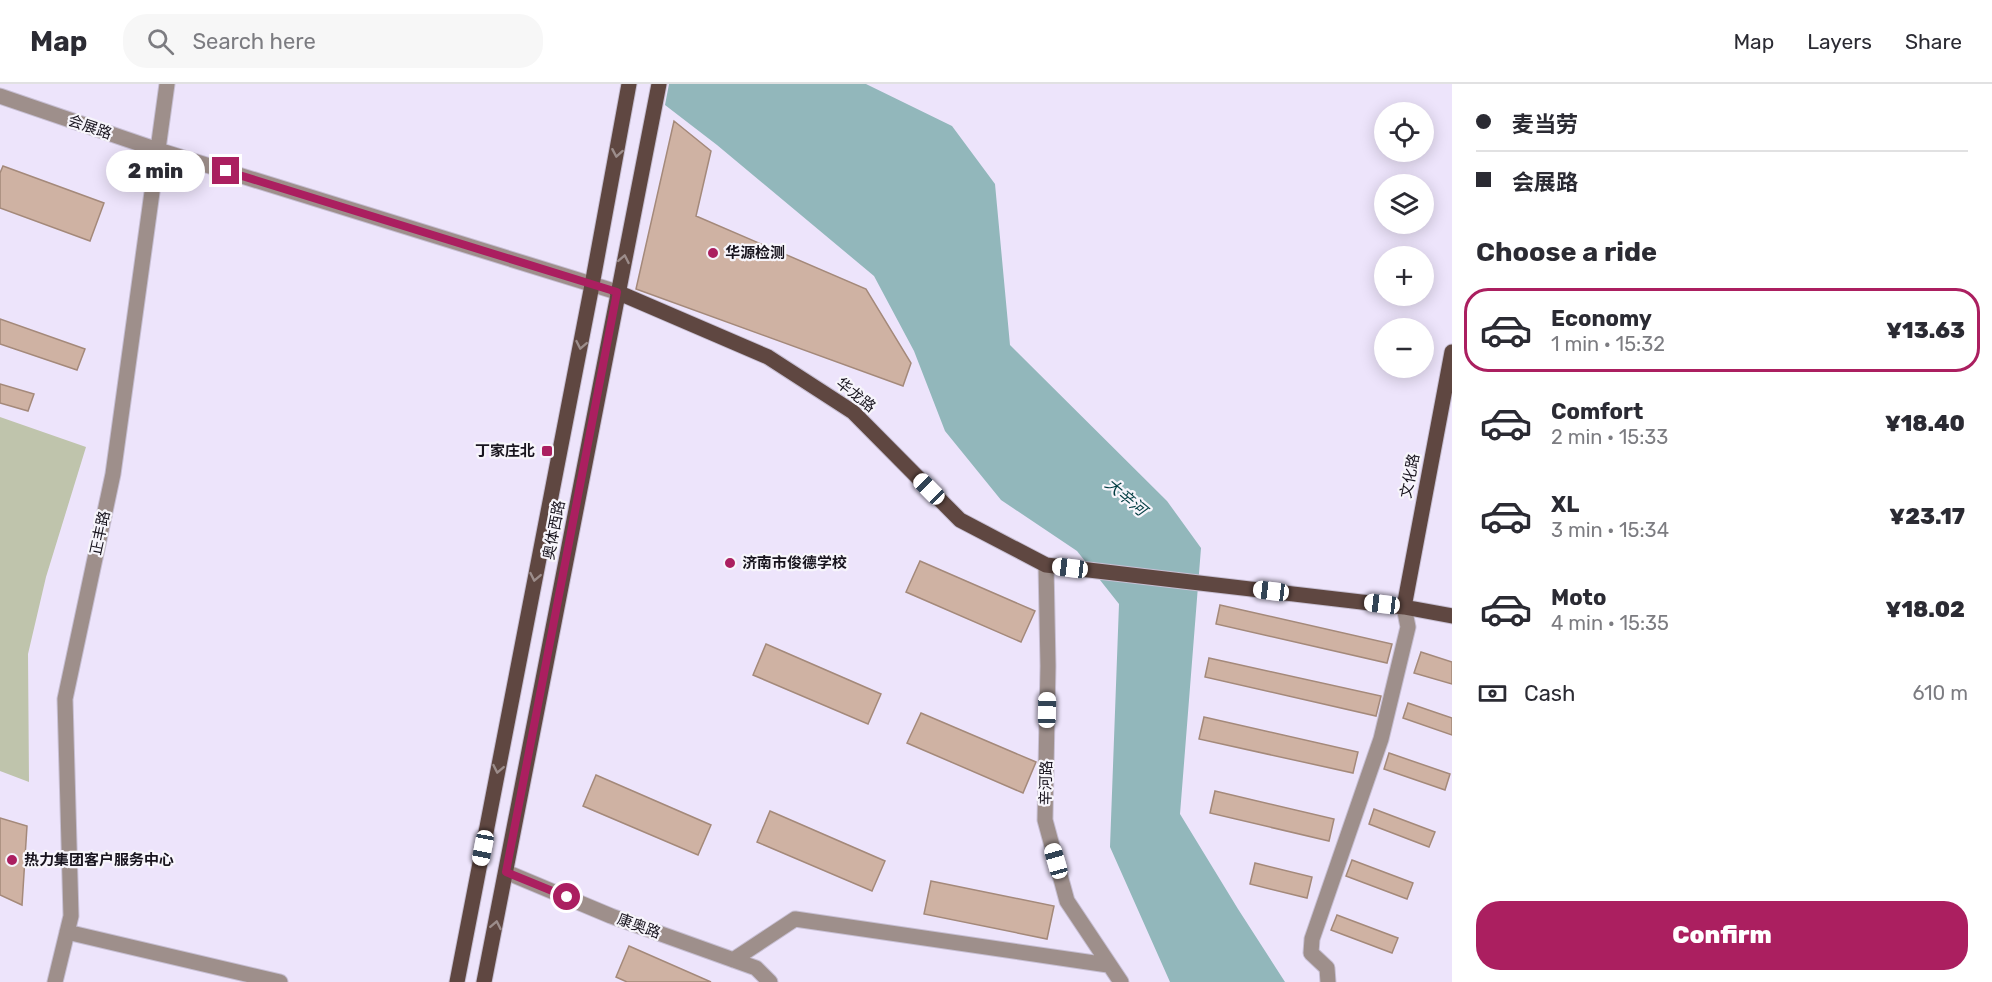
<!DOCTYPE html>
<meta charset="utf-8">
<style>
body{margin:0;font-family:Rubik,"Noto Sans SC",sans-serif;background:#f7f7f7;color:#2b2b33;height:100vh;display:flex;flex-direction:column;font-size:22px;white-space:nowrap}
*{box-sizing:border-box;margin:0}
p{font-size:20px;color:#7c7c81}
.icon{flex:none;width:33px;height:33px;fill:none;stroke:currentColor;stroke-width:2;stroke-linecap:round;stroke-linejoin:round}
.map{position:relative;flex:1;overflow:hidden}
.side{display:flex;flex-direction:column;background:#fff;width:540px}
.side>*{flex:none}
.guide{display:grid;align-content:center;height:132px;padding:0 24px;background:#fff}
.buttons{position:absolute;left:1374px;top:18px;display:grid;gap:12px}
.buttons a{display:grid;place-items:center;width:60px;height:60px;border-radius:50%;background:#fff;box-shadow:0 3px 15px #0003;font-size:30px}
.end{position:absolute;width:27px;height:27px;margin:-14px;border:8px solid #ab1f60;background:#fff;box-shadow:0 0 0 3px #fff}
.from{border-radius:50%}
.bubble{position:absolute;height:42px;border-radius:21px;background:#fff;box-shadow:0 3px 15px #0003;font-size:20px;font-weight:800;line-height:42px;text-align:center}
.car{position:absolute;width:18px;height:36px;margin:-18px -9px;border-radius:8px;box-shadow:0 0 4px 2px #0007;background:linear-gradient(#fff 24%,#345 0 40%,#fff 0 76%,#345 0 86%,#fff 0)}
.guide b{display:flex;align-items:center;gap:21px;height:57px;font-size:22px}
.guide b+b{border-top:2px solid #e1e1e2}
.guide i{width:15px;height:15px;background:#2b2b33}
ul{padding:0;list-style:none}
li{display:flex;align-items:center;gap:18px;height:84px;margin:0 12px 9px;padding:0 12px;border:3px solid transparent;border-radius:24px}
li div{flex:1}
li b{display:block;font-size:22px}
li em{font-style:normal;font-weight:800}
li.current{border-color:#ab1f60}
li>.icon{width:54px;height:54px;stroke-width:1.5}
h2{padding:0 24px;font-size:27px;line-height:72px}
.pay{display:flex;align-items:center;gap:15px;height:66px;padding:0 24px;font-size:22px}
.pay p{margin-inline-start:auto}
.cta{display:flex;gap:12px;margin-top:auto;padding:12px 24px}
.cta a{flex:1;height:69px;border-radius:24px;background:#ab1f60;color:#fff;font-size:24px;font-weight:800;line-height:69px;text-align:center}
header{display:flex;align-items:center;gap:36px;box-sizing:border-box;height:84px;padding:0 30px;background:#fff;border-bottom:2px solid #e1e1e2}
header strong{font-size:28px}
nav{display:flex;gap:33px;margin-inline-start:auto;font-size:21px}
.search{width:420px;height:54px;background:#f7f7f7;display:flex;align-items:center;gap:15px;box-sizing:border-box;padding:0 21px;border-radius:24px;color:#7c7c81;font-size:22px}
main{display:flex;flex:1;min-height:0}
.map>svg:first-child{display:block}
.green{fill:#bfc4ac}
.water{fill:#92b7bb}
.building{fill:#cfb2a3;stroke:#a4897a;stroke-width:1.5}
.lines{fill:none;stroke-linecap:round;stroke-linejoin:round}
.minor-casing{stroke:#c7bfd3;stroke-width:17}
.major-casing{stroke:#c7bfd3;stroke-width:17}
.minor{stroke:#9e8f8b;stroke-width:15}
.major{stroke:#5f4741;stroke-width:15}
.oneway{stroke:#9c8d8b}
.route{stroke:#ab1f60;stroke-width:8}
.poi-dot{fill:#ab1f60;stroke:#f7f5fb;stroke-width:2}
.labels{text-anchor:middle;dominant-baseline:central;stroke-width:4.5;stroke-linejoin:round;paint-order:stroke}
.street-label{font-size:15px;fill:#18141e;stroke:#f7f5fb}
.poi-label{font-size:15px;font-weight:bold;fill:#18141e;stroke:#f7f5fb;text-anchor:start}
.water-label{font-size:16px;font-style:italic;fill:#003c41;stroke:#f7f5fb}
</style>
<header>
<strong>Map</strong>
<div class="search"><svg class="icon" aria-label="search" viewBox="0 0 24 24"><circle cx="10" cy="10" r="6"/><path d="M15 15l6 6"/></svg>Search here</div>
<nav><a>Map</a><a>Layers</a><a>Share</a></nav>
</header>
<main>
<div class="map">
<svg width="1452" height="898" viewBox="0 0 1452 898">
<rect width="100%" height="100%" fill="#ede4fb"/>
<path class="green" d="M0 333 86 363 46 493 28 570 29 698 0 687Z"/>
<path class="water" d="M669 0H866L952 42 995 100 1010 261 1167 417 1201 464 1180 730 1238 825 1285 898H1170L1110 763 1119 520 1077 467 1001 416 945 347 914 267 874 192 717 61 665 21Z"/>
<path class="building" d="M674 37 711 67 696 132 866 205 911 279 903 302 636 205Z
M3 82 104 119 90 157 0 124V89Z
M0 235 85 265 77 286 0 260Z
M0 300 34 310 28 327 0 319Z
M920 477 1035 527 1021 558 906 508Z
M1220 521 1392 560 1387 579 1216 540Z
M766 560 881 610 868 640 753 591Z
M1421 568 1452 578V600L1414 589Z
M1209 574 1381 612 1376 632 1205 593Z
M1408 619 1452 634V651L1403 634Z
M921 629 1036 678 1023 709 907 659Z
M1204 633 1358 668 1353 689 1199 655Z
M1389 669 1450 690 1445 706 1384 685Z
M596 691 711 741 698 771 583 722Z
M1215 707 1334 735 1329 757 1210 729Z
M1374 725 1435 748 1429 763 1369 740Z
M770 727 885 777 872 807 757 758Z
M0 734 27 742 22 821 0 811Z
M1352 776 1413 799 1407 815 1346 792Z
M1255 779 1312 793 1307 814 1250 800Z
M931 797 1054 822 1047 855 924 830Z
M1337 831 1398 854 1392 869 1331 846Z
M629 862 711 898H627L616 893Z"/>
<g class="lines">
<defs>
<path id="minor" d="M0 12 158 66 617 208
M1046 481 1048 582 1045 736 1067 817 1121 898
M506 788 611 832 756 884 770 898
M67 848 280 898
M733 876 795 835 1108 881
M55 898 71 832 65 615 113 390 167 0
M1328 898 1327 884 1311 869 1312 855 1381 655 1408 543 1404 523"/>
<path id="major" d="M617 208 768 273 853 328 960 436 1046 481 1404 523 1452 532
M1404 523 1452 268
M457 898 592 201 629 0
M484 898 659 0"/>
</defs>
<use href="#minor" class="minor-casing"/>
<use href="#major" class="major-casing"/>
<use href="#minor" class="minor"/>
<use href="#major" class="major"/>
</g>
<defs><path id="oneway-chevron" d="M-2-3.5L2.5 0L-2 3.5" fill="none" stroke-width="1.6" stroke-linecap="round" stroke-linejoin="round" transform="scale(1.5)"/></defs>
<g class="oneway">
<use href="#oneway-chevron" transform="translate(617 69) rotate(100)"/>
<use href="#oneway-chevron" transform="translate(624 175) rotate(-79)"/>
<use href="#oneway-chevron" transform="translate(581 261) rotate(101)"/>
<use href="#oneway-chevron" transform="translate(535 493) rotate(101)"/>
<use href="#oneway-chevron" transform="translate(498 685) rotate(101)"/>
<use href="#oneway-chevron" transform="translate(496 841) rotate(-79)"/>
</g>
<g class="lines">
<path class="route" d="M226 87 617 208 506 788 567 813"/>
</g>
<g class="poi-dot">
<circle cx="713" cy="169" r="6"/>
<rect x="541" y="361" width="12" height="12" rx="3"/>
<circle cx="730" cy="479" r="6"/>
<circle cx="12" cy="776" r="6"/>
</g>
<g class="labels">
<g class="street-label">
<text transform="translate(90 43) rotate(19)">会展路</text>
<text transform="translate(856 311) rotate(38)">华龙路</text>
<text transform="translate(1410 392) rotate(-79)">文化路</text>
<text transform="translate(554 446) rotate(-79)">奥体西路</text>
<text transform="translate(100 449) rotate(-78)">正丰路</text>
<text transform="translate(1046 699) rotate(-89)">辛河路</text>
<text transform="translate(639 842) rotate(20)">康奥路</text>
</g>
<g class="poi-label">
<text x="725" y="169">华源检测</text>
<text x="535" y="367" text-anchor="end">丁家庄北</text>
<text x="742" y="479">济南市俊德学校</text>
<text x="24" y="776">热力集团客户服务中心</text>
</g>
<g class="water-label">
<text transform="translate(1126 413) rotate(40)">大辛河</text>
</g>
</g>
</svg>
<div class="buttons">
<a><svg class="icon" aria-label="locate" viewBox="0 0 24 24"><circle cx="12" cy="12" r="6"/><path d="M12 2v4M12 18v4M2 12h4M18 12h4"/></svg></a>
<a><svg class="icon" aria-label="layers" viewBox="0 0 24 24"><path d="M12 4l9 5-9 5-9-5zM3 14l9 5 9-5"/></svg></a>
<a>+</a>
<a>−</a>
</div>
<i class="end from" style="left:567px;top:813px"></i>
<i class="end" style="left:226px;top:87px"></i>
<div class="bubble" style="left:106px;top:66px;width:99px">2 min</div>
<i class="car" style="left:929px;top:405px;rotate:315deg"></i>
<i class="car" style="left:1070px;top:484px;rotate:277deg"></i>
<i class="car" style="left:1271px;top:507px;rotate:277deg"></i>
<i class="car" style="left:1382px;top:520px;rotate:277deg"></i>
<i class="car" style="left:1047px;top:626px;rotate:1deg"></i>
<i class="car" style="left:483px;top:764px;rotate:191deg"></i>
<i class="car" style="left:1056px;top:777px;rotate:344deg"></i>
</div>
<section class="side">
<div class="guide">
<b><i class="from"></i>麦当劳</b>
<b><i></i>会展路</b>
</div>
<h2>Choose a ride</h2>
<ul>
<li class="current"><svg class="icon" aria-label="car" viewBox="0 0 24 24"><path d="M5 17H2v-5l4-1 3-4h7l3 4 3 1v5h-3M9 17h6M6 11h13"/><circle cx="7" cy="17" r="2"/><circle cx="17" cy="17" r="2"/></svg><div><b>Economy</b><p>1 min · 15:32</p></div><em>¥13.63</em></li>
<li><svg class="icon" aria-label="car" viewBox="0 0 24 24"><path d="M5 17H2v-5l4-1 3-4h7l3 4 3 1v5h-3M9 17h6M6 11h13"/><circle cx="7" cy="17" r="2"/><circle cx="17" cy="17" r="2"/></svg><div><b>Comfort</b><p>2 min · 15:33</p></div><em>¥18.40</em></li>
<li><svg class="icon" aria-label="car" viewBox="0 0 24 24"><path d="M5 17H2v-5l4-1 3-4h7l3 4 3 1v5h-3M9 17h6M6 11h13"/><circle cx="7" cy="17" r="2"/><circle cx="17" cy="17" r="2"/></svg><div><b>XL</b><p>3 min · 15:34</p></div><em>¥23.17</em></li>
<li><svg class="icon" aria-label="car" viewBox="0 0 24 24"><path d="M5 17H2v-5l4-1 3-4h7l3 4 3 1v5h-3M9 17h6M6 11h13"/><circle cx="7" cy="17" r="2"/><circle cx="17" cy="17" r="2"/></svg><div><b>Moto</b><p>4 min · 15:35</p></div><em>¥18.02</em></li>
</ul>
<div class="pay"><svg class="icon" aria-label="cash" viewBox="0 0 24 24"><path d="M3 7h18v10H3z"/><circle cx="12" cy="12" r="2"/></svg>Cash<p>610 m</p></div>
<div class="cta"><a>Confirm</a></div>
</section>
</main>
